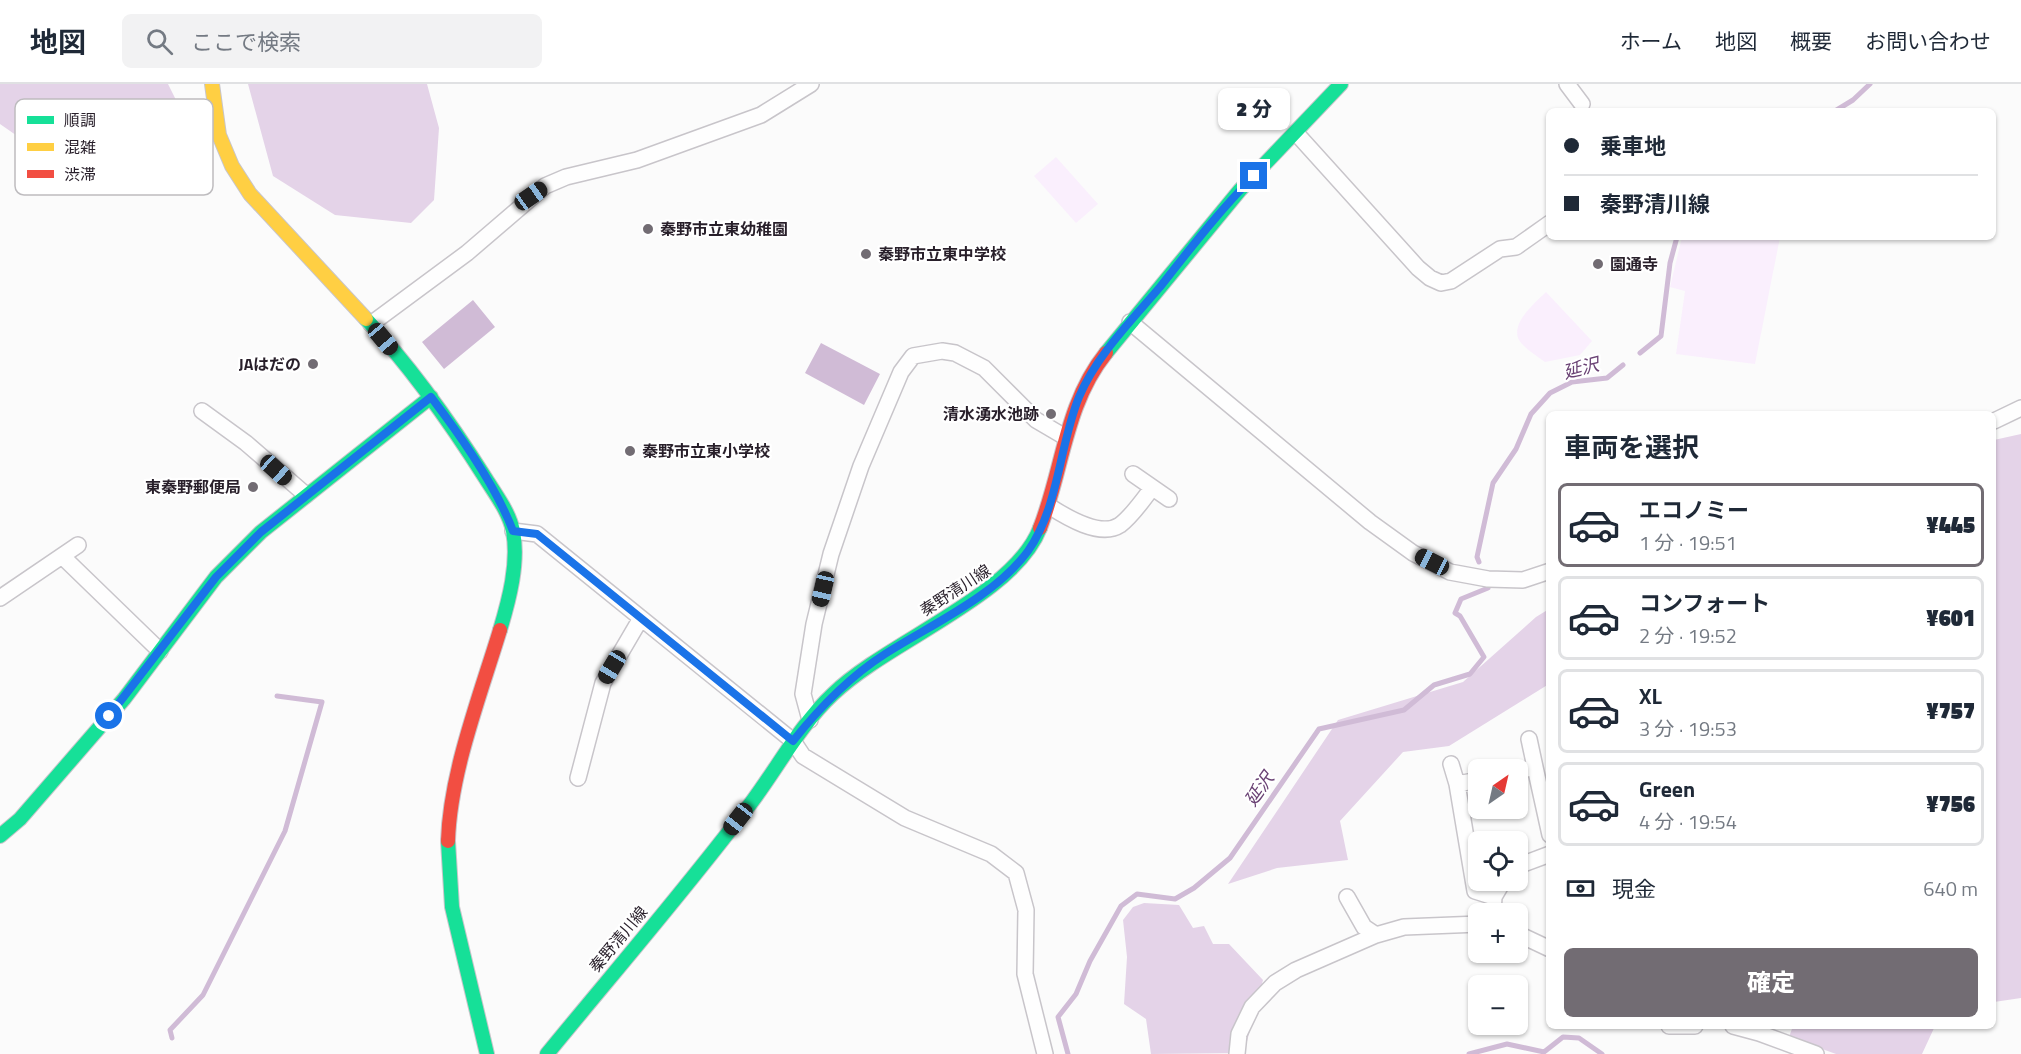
<!DOCTYPE html>
<html lang="ja">
<meta charset="utf-8">
<style>
body{margin:0;font-family:"Titillium Web","Noto Sans JP",sans-serif;background:#f2f2f3;color:#1f2937;height:100vh;display:flex;flex-direction:column;font-size:22px;white-space:nowrap}
*{box-sizing:border-box;margin:0}
p{font-size:20px;color:#747a83}
.icon{flex:none;width:33px;height:33px;fill:none;stroke:currentColor;stroke-width:2;stroke-linecap:round;stroke-linejoin:round}
.map{position:relative;flex:1;overflow:hidden}
.drawer{position:absolute;left:1546px;top:327px;width:450px;height:618px;display:flex;flex-direction:column;background:#fff;border-radius:9px;box-shadow:0 2px 4px #0004}
.drawer>*{flex:none}
.top-card{position:absolute;left:1546px;top:24px;width:450px;height:132px;border-radius:9px;box-shadow:0 2px 4px #0004;display:grid;align-content:center;height:132px;padding:0 18px;background:#fff}
.needle{width:39px;rotate:34deg}
.fabs{position:absolute;left:1468px;top:675px;display:grid;gap:12px}
.fabs a{display:grid;place-items:center;width:60px;height:60px;border-radius:9px;background:#fff;box-shadow:0 2px 4px #0004;font-size:30px}
.end{position:absolute;width:27px;height:27px;margin:-14px;border:8px solid #1a73e8;background:#fff;box-shadow:0 0 0 3px #fff}
.from{border-radius:50%}
.bubble{position:absolute;height:42px;border-radius:9px;background:#fff;box-shadow:0 2px 4px #0004;font-size:20px;font-weight:800;line-height:42px;text-align:center}
.car{position:absolute;width:18px;height:36px;margin:-18px -9px;border-radius:8px;box-shadow:0 0 4px 2px #0007;background:linear-gradient(#222 24%,#8ab4d8 0 40%,#222 0 76%,#8ab4d8 0 86%,#222 0)}
.top-card b{display:flex;align-items:center;gap:21px;height:57px;font-size:22px}
.top-card b+b{border-top:2px solid #e0e1e3}
.top-card i{width:15px;height:15px;background:#1f2937}
ul{padding:0;list-style:none}
li{display:flex;align-items:center;gap:18px;height:84px;margin:0 12px 9px;padding:0 6px;border:3px solid #e0e1e3;border-radius:9px}
li div{flex:1}
li b{display:block;font-size:22px}
li em{font-style:normal;font-weight:800}
li.selected{border-color:#726c73}
li>.icon{width:54px;height:54px;stroke-width:1.5}
h2{padding:0 18px;font-size:27px;line-height:72px}
.pay{display:flex;align-items:center;gap:15px;height:66px;padding:0 18px;font-size:22px}
.pay p{margin-inline-start:auto}
.primary-button{display:flex;gap:12px;margin-top:auto;padding:12px 18px}
.primary-button a{flex:1;height:69px;border-radius:9px;background:#726c73;color:#fff;font-size:24px;font-weight:800;line-height:69px;text-align:center}
header{display:flex;align-items:center;gap:36px;box-sizing:border-box;height:84px;padding:0 30px;background:#fff;border-bottom:2px solid #e0e1e3}
header strong{font-size:28px}
nav{display:flex;gap:33px;margin-inline-start:auto;font-size:21px}
.search{width:420px;height:54px;background:#f2f2f3;display:flex;align-items:center;gap:15px;box-sizing:border-box;padding:0 21px;border-radius:9px;color:#747a83;font-size:22px}
.map>svg:first-child{display:block}
.green{fill:#faeffd}
.forest{fill:#e4d3e8}
.water{fill:#d0bbd6}
.lines{fill:none;stroke-linecap:round;stroke-linejoin:round}
.stream{stroke:#d0bbd6;stroke-width:5}
.street-casing{stroke:#c8c5ca;stroke-width:18}
.fast-casing{stroke:#c8c5ca;stroke-width:16}
.slow-casing{stroke:#c8c5ca;stroke-width:16}
.jam-casing{stroke:#c8c5ca;stroke-width:16}
.street{stroke:#fefefe;stroke-width:15}
.fast{stroke:#16e098;stroke-width:14}
.slow{stroke:#ffcf43;stroke-width:14}
.jam{stroke:#f24e42;stroke-width:14}
.route{stroke:#1a73e8;stroke-width:8}
.poi-dot{fill:#726c73;stroke:#fff;stroke-width:2}
.labels{text-anchor:middle;dominant-baseline:central;stroke-width:4.5;stroke-linejoin:round;paint-order:stroke}
.poi-label{font-size:16px;font-weight:bold;fill:#281f2a;stroke:#fff;text-anchor:start}
.street-label{font-size:16px;fill:#281f2a;stroke:#fff}
.water-label{font-size:18px;font-style:italic;fill:#6a4274;stroke:#fff}
.key{fill:#fff;stroke:#bebcbf;stroke-width:1.5}
.key-label{font-size:16px;fill:#281f2a}
</style>
<header>
<strong>地図</strong>
<div class="search"><svg class="icon" aria-label="search" viewBox="0 0 24 24"><circle cx="10" cy="10" r="6"/><path d="M15 15l6 6"/></svg>ここで検索</div>
<nav><a>ホーム</a><a>地図</a><a>概要</a><a>お問い合わせ</a></nav>
</header>
<div class="map">
<svg width="2021" height="970" viewBox="0 0 2021 970">
<rect width="100%" height="100%" fill="#fbfbfb"/>
<path class="green" d="M1056 73 1098 120 1076 139 1034 92Z
M1682 153H1780L1755 280 1676 270 1685 207 1670 203Z
M1546 208 1592 257 1580 271 1545 278C1537 272 1524 264 1519 256 1510 239 1536 218 1546 208Z"/>
<path class="forest" d="M0 0H168L182 28 102 79 43 70 0 40Z
M248 0H427L439 44 434 116 411 139 335 131 273 92Z
M2021 350V914L1994 918V356Z
M1549 525V600L1449 662 1403 668 1340 737 1348 776 1277 784 1228 800 1338 636 1463 598 1536 533Z
M1144 819 1179 821 1193 844 1204 842 1213 860H1229L1263 896 1244 969 1151 970 1146 935 1124 920 1127 873 1123 836 1133 823Z
M1793 942H1935L1922 970H1836L1789 953Z"/>
<path class="water" d="M473 216 495 243 444 285 422 258Z
M821 259 880 290 864 321 805 289Z"/>
<g class="lines">
<path class="stream" d="M1835 27 1853 16 1870 0
M1640 269 1661 252 1670 179 1677 153
M1479 478 1477 473 1493 399 1516 365 1531 330 1550 309 1572 298 1607 294 1623 281
M172 954 170 946 203 911 285 747 322 618 277 612
M1068 970 1058 933 1076 910 1090 877 1121 822 1137 810 1175 815 1194 804 1230 774 1319 645 1404 626 1434 601 1470 590 1484 573 1460 532 1455 529 1461 515 1488 504
M1469 970 1507 960 1544 968 1563 953 1579 954 1602 970"/>
<defs>
<path id="street" d="M1567 0 1582 20
M1296 49 1418 184 1430 194 1441 199 1451 197 1500 165 1516 163 1550 139
M1130 238 1370 438 1413 469 1450 488 1488 495 1523 496 1550 487
M371 240 467 169 545 102 566 93 637 76 761 31 811 0
M202 327 246 359 306 411
M1994 337 2021 324
M1133 390 1169 415
M1049 422C1066 433 1100 454 1120 441 1132 432 1143 416 1152 404
M513 447 537 450 793 657 803 672 905 734 991 770 1016 789 1026 826 1025 890 1045 970
M63 473 160 567
M0 514 78 461
M810 636 803 610 814 540 831 470 861 382 901 288 913 272 942 267 955 269 984 284 1036 336 1065 353
M1529 655 1535 683
M1451 680 1457 700
M1518 687 1535 683 1550 751
M578 694 603 599 641 534
M1479 696 1457 700 1475 807 1494 813
M1518 782 1550 770
M1347 813 1364 843 1376 851
M1493 830 1494 813 1504 796
M1518 850 1550 865
M1669 942H1695
M1733 942 1759 949 1816 970
M1237 970 1239 950 1252 923 1275 899 1296 886 1376 851 1404 843 1479 840"/>
<path id="fast" d="M366 235C412 284 450 338 486 395 496 411 509 428 513 447 519 479 509 516 500 546
M1106 269 1240 106 1341 0
M0 752 20 735 124 615 216 493 261 448 431 313
M448 757 452 823 487 970
M547 970C615 887 686 805 751 719 778 683 800 641 833 610 888 557 1014 512 1040 444"/>
<path id="slow" d="M212 0 219 51 232 82 250 110 366 235"/>
<path id="jam" d="M1040 444C1063 385 1065 320 1106 269
M448 757C450 689 480 612 500 546"/>
</defs>
<use href="#street" class="street-casing"/>
<use href="#fast" class="fast-casing"/>
<use href="#slow" class="slow-casing"/>
<use href="#jam" class="jam-casing"/>
<use href="#street" class="street"/>
<use href="#fast" class="fast"/>
<use href="#slow" class="slow"/>
<use href="#jam" class="jam"/>
</g>
<g class="lines">
<path class="route" d="M109 632 216 493 261 448 431 313C460 351 496 402 513 447L537 450 793 657C820 623 849 593 885 570 932 540 995 512 1028 467 1059 423 1059 362 1079 313 1096 272 1132 236 1160 203 1190 165 1220 126 1254 92"/>
</g>
<g class="poi-dot">
<circle cx="648" cy="145" r="6"/>
<circle cx="866" cy="170" r="6"/>
<circle cx="1598" cy="180" r="6"/>
<circle cx="313" cy="280" r="6"/>
<circle cx="1051" cy="330" r="6"/>
<circle cx="630" cy="367" r="6"/>
<circle cx="253" cy="403" r="6"/>
</g>
<g class="labels">
<g class="poi-label">
<text x="660" y="145">秦野市立東幼稚園</text>
<text x="878" y="170">秦野市立東中学校</text>
<text x="1610" y="180">園通寺</text>
<text x="301" y="280" text-anchor="end">JAはだの</text>
<text x="1039" y="330" text-anchor="end">清水湧水池跡</text>
<text x="642" y="367">秦野市立東小学校</text>
<text x="241" y="403" text-anchor="end">東秦野郵便局</text>
</g>
<g class="street-label">
<text transform="translate(955 506) rotate(-33)">秦野清川線</text>
<text transform="translate(618 855) rotate(-50)">秦野清川線</text>
</g>
<g class="water-label">
<text transform="translate(1581 284) rotate(-14)">延沢</text>
<text transform="translate(1259 705) rotate(-55)">延沢</text>
</g>
</g>
<rect x="15" y="15" width="198" height="96" rx="9" class="key"/>
<rect x="27" y="32" width="27" height="8" fill="#16e098"/>
<rect x="27" y="59" width="27" height="8" fill="#ffcf43"/>
<rect x="27" y="86" width="27" height="8" fill="#f24e42"/>
<g class="key-label">
<text x="64" y="42">順調</text>
<text x="64" y="69">混雑</text>
<text x="64" y="96">渋滞</text>
</g>
</svg>
<div class="fabs">
<a><svg class="needle" viewBox="-14 -14 28 28"><path d="M0-13l5 13h-10z" fill="#e53935"/><path d="M0 13l5-13h-10z" fill="#747a83"/></svg></a>
<a><svg class="icon" aria-label="locate" viewBox="0 0 24 24"><circle cx="12" cy="12" r="6"/><path d="M12 2v4M12 18v4M2 12h4M18 12h4"/></svg></a>
<a>+</a>
<a>−</a>
</div>
<i class="end from" style="left:109px;top:632px"></i>
<i class="end" style="left:1254px;top:92px"></i>
<div class="bubble" style="left:1218px;top:4px;width:72px">2 分</div>
<i class="car" style="left:531px;top:112px;rotate:55deg"></i>
<i class="car" style="left:383px;top:255px;rotate:140deg"></i>
<i class="car" style="left:276px;top:386px;rotate:132deg"></i>
<i class="car" style="left:1432px;top:478px;rotate:297deg"></i>
<i class="car" style="left:823px;top:505px;rotate:193deg"></i>
<i class="car" style="left:612px;top:583px;rotate:211deg"></i>
<i class="car" style="left:738px;top:735px;rotate:218deg"></i>
<div class="top-card">
<b><i class="from"></i>乗車地</b>
<b><i></i>秦野清川線</b>
</div>
<section class="drawer">
<h2>車両を選択</h2>
<ul>
<li class="selected"><svg class="icon" aria-label="car" viewBox="0 0 24 24"><path d="M5 17H2v-5l4-1 3-4h7l3 4 3 1v5h-3M9 17h6M6 11h13"/><circle cx="7" cy="17" r="2"/><circle cx="17" cy="17" r="2"/></svg><div><b>エコノミー</b><p>1 分 · 19:51</p></div><em>¥445</em></li>
<li><svg class="icon" aria-label="car" viewBox="0 0 24 24"><path d="M5 17H2v-5l4-1 3-4h7l3 4 3 1v5h-3M9 17h6M6 11h13"/><circle cx="7" cy="17" r="2"/><circle cx="17" cy="17" r="2"/></svg><div><b>コンフォート</b><p>2 分 · 19:52</p></div><em>¥601</em></li>
<li><svg class="icon" aria-label="car" viewBox="0 0 24 24"><path d="M5 17H2v-5l4-1 3-4h7l3 4 3 1v5h-3M9 17h6M6 11h13"/><circle cx="7" cy="17" r="2"/><circle cx="17" cy="17" r="2"/></svg><div><b>XL</b><p>3 分 · 19:53</p></div><em>¥757</em></li>
<li><svg class="icon" aria-label="car" viewBox="0 0 24 24"><path d="M5 17H2v-5l4-1 3-4h7l3 4 3 1v5h-3M9 17h6M6 11h13"/><circle cx="7" cy="17" r="2"/><circle cx="17" cy="17" r="2"/></svg><div><b>Green</b><p>4 分 · 19:54</p></div><em>¥756</em></li>
</ul>
<div class="pay"><svg class="icon" aria-label="cash" viewBox="0 0 24 24"><path d="M3 7h18v10H3z"/><circle cx="12" cy="12" r="2"/></svg>現金<p>640 m</p></div>
<div class="primary-button"><a>確定</a></div>
</section>
</div>
